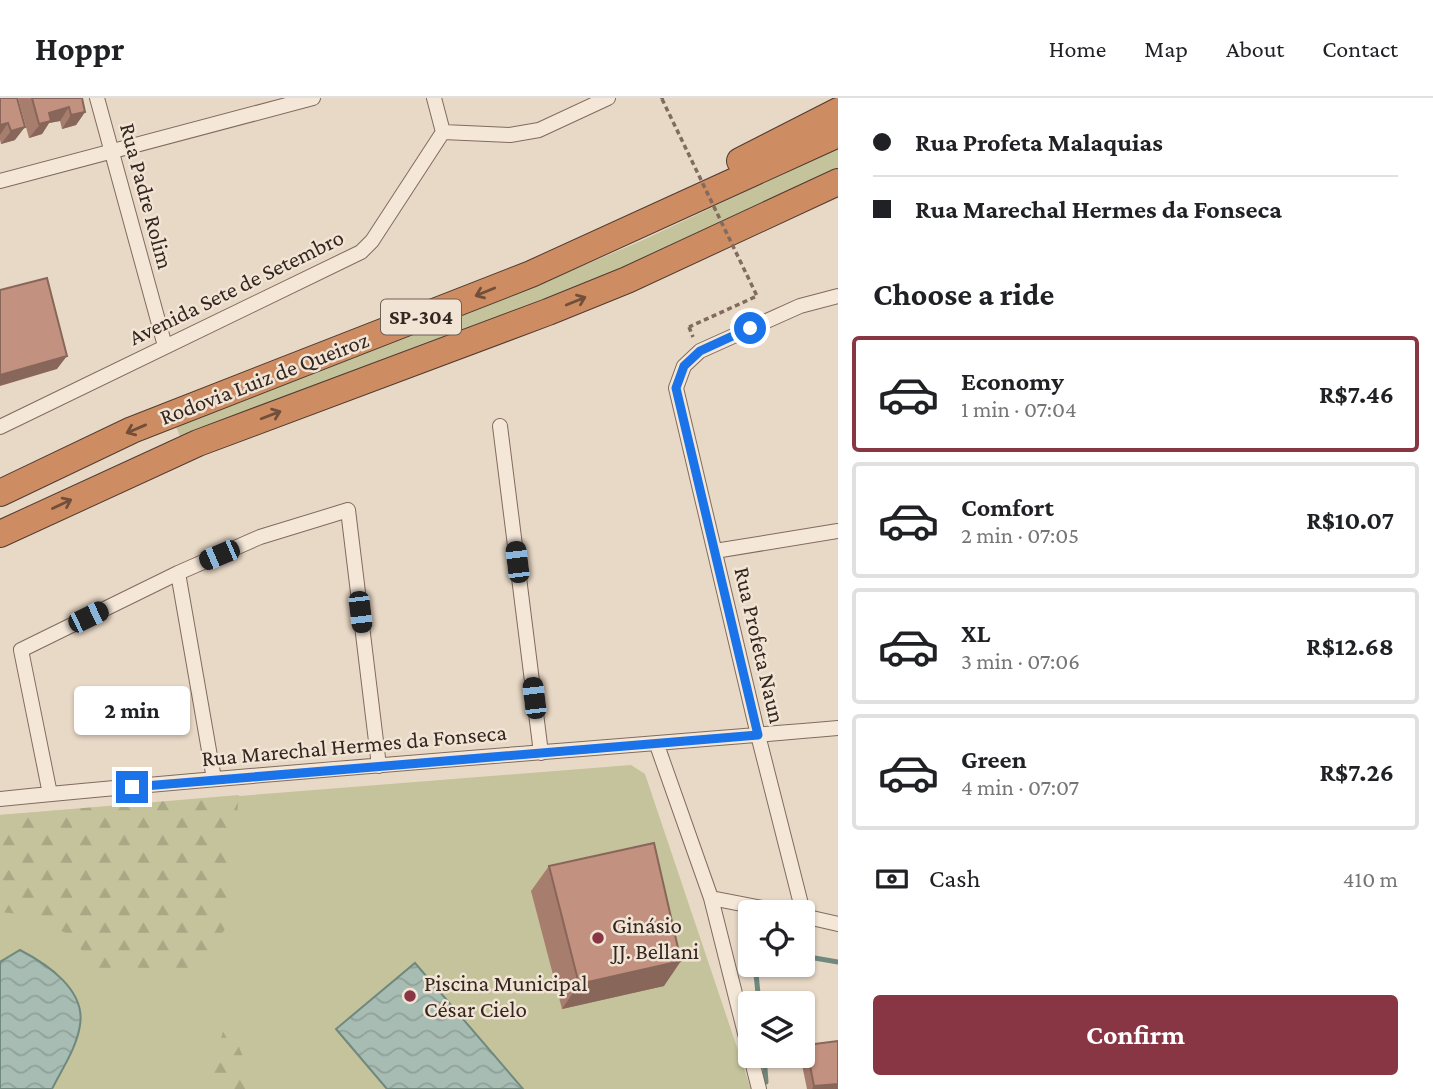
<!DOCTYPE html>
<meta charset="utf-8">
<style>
body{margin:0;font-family:"Crimson Pro",serif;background:#f2f2f2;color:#202124;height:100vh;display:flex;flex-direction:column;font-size:26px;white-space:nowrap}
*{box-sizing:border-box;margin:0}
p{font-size:23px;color:#757577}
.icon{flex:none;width:38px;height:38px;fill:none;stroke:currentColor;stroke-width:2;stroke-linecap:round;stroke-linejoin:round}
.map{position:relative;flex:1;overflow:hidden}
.sheet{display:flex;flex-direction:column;background:#fff;width:595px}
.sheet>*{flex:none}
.hud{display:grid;align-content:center;height:154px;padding:0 35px;background:#fff}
.buttons{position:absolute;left:738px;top:802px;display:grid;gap:14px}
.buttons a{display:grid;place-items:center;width:77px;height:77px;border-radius:7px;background:#fff;box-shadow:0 2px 5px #0004;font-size:35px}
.end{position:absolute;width:32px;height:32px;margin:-16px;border:9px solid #1a73e8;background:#fff;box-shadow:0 0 0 4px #fff}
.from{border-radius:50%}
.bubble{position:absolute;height:49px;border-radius:7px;background:#fff;box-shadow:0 2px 5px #0004;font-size:23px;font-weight:700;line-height:49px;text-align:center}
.car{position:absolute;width:21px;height:42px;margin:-21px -10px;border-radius:9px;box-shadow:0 0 5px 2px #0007;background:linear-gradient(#222 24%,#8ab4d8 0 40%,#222 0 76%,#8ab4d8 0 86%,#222 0)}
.hud b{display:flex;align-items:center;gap:24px;height:66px;font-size:26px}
.hud b+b{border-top:2px solid #e0e0e0}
.hud i{width:18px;height:18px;background:#202124}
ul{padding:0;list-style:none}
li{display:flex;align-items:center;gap:21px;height:116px;margin:0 14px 10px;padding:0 21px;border:4px solid #e0e0e0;border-radius:7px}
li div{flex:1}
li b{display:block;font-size:26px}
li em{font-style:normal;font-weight:700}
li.on{border-color:#893644}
li>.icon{width:63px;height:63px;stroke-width:1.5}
h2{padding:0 35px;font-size:32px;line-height:84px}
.pay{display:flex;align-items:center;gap:18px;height:77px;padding:0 35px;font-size:26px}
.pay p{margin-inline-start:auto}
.cta{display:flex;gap:14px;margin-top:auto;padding:14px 35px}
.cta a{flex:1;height:80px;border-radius:7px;background:#893644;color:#fff;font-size:28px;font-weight:700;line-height:80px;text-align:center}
header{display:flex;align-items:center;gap:42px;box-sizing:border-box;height:98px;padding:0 35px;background:#fff;border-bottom:2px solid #e0e0e0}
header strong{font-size:33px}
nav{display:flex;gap:38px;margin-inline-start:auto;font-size:24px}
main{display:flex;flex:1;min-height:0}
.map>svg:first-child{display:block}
.grass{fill:#c5c39b}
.forest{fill:url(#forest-firs)}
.water{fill:url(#water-waves);stroke:#6f897e;stroke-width:2}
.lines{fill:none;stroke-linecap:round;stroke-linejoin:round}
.stream{stroke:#6f897e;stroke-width:5}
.minor-casing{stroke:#816b5e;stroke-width:16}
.motorway-casing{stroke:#503b32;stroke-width:28}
.path{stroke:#816b5e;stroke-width:3.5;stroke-dasharray:5 3.5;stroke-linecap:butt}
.minor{stroke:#f4e7d8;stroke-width:14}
.motorway{stroke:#cd8c61;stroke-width:26}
.path-bridge{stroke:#816b5e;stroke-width:3.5;stroke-dasharray:5 3.5;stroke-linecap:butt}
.wall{fill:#a77d6e}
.shaded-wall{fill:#88665a}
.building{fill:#c29180;stroke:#88665a;stroke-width:2}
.oneway{stroke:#714f3a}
.route{stroke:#1a73e8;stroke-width:9}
.poi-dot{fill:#893644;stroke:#f1e4d4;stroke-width:2.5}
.labels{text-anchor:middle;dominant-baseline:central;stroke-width:5;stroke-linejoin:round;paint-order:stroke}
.shield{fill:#f1e4d4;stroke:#6c5f56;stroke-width:2}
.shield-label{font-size:21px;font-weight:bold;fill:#332620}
.street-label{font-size:23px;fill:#332620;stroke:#f1e4d4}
.poi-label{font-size:23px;fill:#332620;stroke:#f1e4d4;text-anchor:start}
</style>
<header>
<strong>Hoppr</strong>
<nav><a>Home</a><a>Map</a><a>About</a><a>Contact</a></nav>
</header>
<main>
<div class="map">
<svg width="838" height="991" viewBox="0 0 838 991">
<defs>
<pattern id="forest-firs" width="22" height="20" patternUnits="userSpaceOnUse" patternTransform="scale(1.75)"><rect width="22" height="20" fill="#c5c39b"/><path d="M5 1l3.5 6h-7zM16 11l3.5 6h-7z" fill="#aaa785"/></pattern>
<pattern id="water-waves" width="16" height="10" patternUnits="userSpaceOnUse" patternTransform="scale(1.75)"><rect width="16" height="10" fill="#a7bcb2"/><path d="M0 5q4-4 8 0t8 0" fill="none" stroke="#90a199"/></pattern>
</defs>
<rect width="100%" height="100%" fill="#e8d8c6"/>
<path class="grass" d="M838 50V75L597 181V186L181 341 175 326 561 177 641 143Z
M631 667 645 676 751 991H0V717Z"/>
<path class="forest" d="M239 697 225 831 197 874 104 877 66 835 20 816 0 814V717Z
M227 919 256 991H211L208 987Z"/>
<path class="water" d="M20 852C47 866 86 892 80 927 77 949 62 971 52 991H0V864Z
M415 865 523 991H387L336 931Z"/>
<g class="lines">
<path class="stream" d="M803 858 838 864
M755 866 759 905
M764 957 766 984"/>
<defs>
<path id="minor" d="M97 0 165 248
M434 0 443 34
M443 34 510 37 539 32 608 0
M0 83 313 0
M500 328 541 655
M0 329 361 154 372 143 443 34
M715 453 838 433
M178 475 214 681
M657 647 711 800 759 991
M50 696 21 552 178 475 260 439 348 412 379 668
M0 701C279 673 559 654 838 630
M711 800 782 814
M803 814 758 637 676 290 684 268 700 253 800 208 838 198
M803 818 838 826"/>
<path id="motorway" d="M740 63 838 13
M0 395 132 332 531 176 838 36
M0 436 198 345 548 214 627 182 838 84"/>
</defs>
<use href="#minor" class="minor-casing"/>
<use href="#motorway" class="motorway-casing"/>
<path class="path" d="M662 0V1
M689 229 693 239"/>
<use href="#minor" class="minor"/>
<use href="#motorway" class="motorway"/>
<path class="path-bridge" d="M662 1 757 198 689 229"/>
</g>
<path class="wall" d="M0 0 15 42 1 46 0 42Z
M18 0H82L85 14 76 27 62 31 60 23 49 25 42 36 29 40Z
M549 768 664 888 562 911 531 793Z
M806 947 838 991H807L800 957H803V951Z"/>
<path class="shaded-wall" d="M69 9 60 23 49 25 42 36 29 40 49 15Z
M85 14 76 27 62 31 71 17Z
M8 25 0 37V27Z
M25 29 15 42 1 46 11 33Z
M67 258 57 271 0 288V277Z
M681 863 664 888 562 911 579 886Z
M838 986V991H812L814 988Z"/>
<path class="building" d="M0 0H17L25 29 11 33 8 25 0 27Z
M32 0H82L85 14 71 17 69 9 49 15 51 23 39 26Z
M47 180 67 258 0 277V192Z
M654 745 681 863 579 886 549 768Z
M838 943V986L814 988 806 947Z"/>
<defs><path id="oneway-shaft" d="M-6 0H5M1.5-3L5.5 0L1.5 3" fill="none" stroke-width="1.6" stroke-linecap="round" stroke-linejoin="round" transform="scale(1.75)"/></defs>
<g class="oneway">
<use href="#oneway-shaft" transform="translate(485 194) rotate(158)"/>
<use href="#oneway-shaft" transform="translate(576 203) rotate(-22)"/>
<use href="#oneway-shaft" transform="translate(271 317) rotate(-21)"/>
<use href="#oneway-shaft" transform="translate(136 331) rotate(157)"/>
<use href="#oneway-shaft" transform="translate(62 406) rotate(-25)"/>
</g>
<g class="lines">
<path class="route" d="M132 689 758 637 676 290 684 268 700 253 750 230"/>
</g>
<g class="poi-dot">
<circle cx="598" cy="840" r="7"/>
<circle cx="410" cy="898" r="7"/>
</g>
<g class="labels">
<rect class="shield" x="381" y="201.5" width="80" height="35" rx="5"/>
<g class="shield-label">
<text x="421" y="219">SP-304</text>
</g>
<g class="street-label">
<text transform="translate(147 98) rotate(75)">Rua Padre Rolim</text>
<text transform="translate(236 189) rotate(-26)">Avenida Sete de Setembro</text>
<text transform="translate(264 280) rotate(-21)">Rodovia Luiz de Queiroz</text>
<text transform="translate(760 547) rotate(77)">Rua Profeta Naun</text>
<text transform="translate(354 647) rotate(-5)">Rua Marechal Hermes da Fonseca</text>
</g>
<g class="poi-label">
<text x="612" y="827">Ginásio<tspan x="612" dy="26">JJ. Bellani</tspan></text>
<text x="424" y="885">Piscina Municipal<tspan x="424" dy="26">César Cielo</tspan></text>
</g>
</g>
</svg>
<div class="buttons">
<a><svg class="icon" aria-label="locate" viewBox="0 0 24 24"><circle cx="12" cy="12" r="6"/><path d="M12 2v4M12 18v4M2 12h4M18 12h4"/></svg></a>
<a><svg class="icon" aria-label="layers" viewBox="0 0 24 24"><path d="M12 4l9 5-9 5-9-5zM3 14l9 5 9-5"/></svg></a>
</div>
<i class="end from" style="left:750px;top:230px"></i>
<i class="end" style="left:132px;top:689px"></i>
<div class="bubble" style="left:74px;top:588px;width:116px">2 min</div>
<i class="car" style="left:219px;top:457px;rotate:247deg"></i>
<i class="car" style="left:517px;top:464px;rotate:353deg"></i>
<i class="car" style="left:360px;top:514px;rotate:173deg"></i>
<i class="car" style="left:88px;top:519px;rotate:64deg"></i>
<i class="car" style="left:534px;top:600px;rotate:353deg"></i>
</div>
<section class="sheet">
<div class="hud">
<b><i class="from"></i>Rua Profeta Malaquias</b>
<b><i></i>Rua Marechal Hermes da Fonseca</b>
</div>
<h2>Choose a ride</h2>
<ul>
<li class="on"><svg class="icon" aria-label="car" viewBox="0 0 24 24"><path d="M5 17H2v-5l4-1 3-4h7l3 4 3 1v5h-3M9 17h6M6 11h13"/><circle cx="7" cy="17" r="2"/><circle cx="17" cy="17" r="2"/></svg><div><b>Economy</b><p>1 min · 07:04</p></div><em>R$7.46</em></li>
<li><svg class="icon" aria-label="car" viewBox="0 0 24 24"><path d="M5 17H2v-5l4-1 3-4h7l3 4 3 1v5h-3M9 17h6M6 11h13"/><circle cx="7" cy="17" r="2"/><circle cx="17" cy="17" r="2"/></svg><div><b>Comfort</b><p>2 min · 07:05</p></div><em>R$10.07</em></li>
<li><svg class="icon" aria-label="car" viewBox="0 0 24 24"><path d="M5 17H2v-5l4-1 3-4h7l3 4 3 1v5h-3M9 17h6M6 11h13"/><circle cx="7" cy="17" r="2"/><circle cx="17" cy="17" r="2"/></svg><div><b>XL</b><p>3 min · 07:06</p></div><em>R$12.68</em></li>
<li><svg class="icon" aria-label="car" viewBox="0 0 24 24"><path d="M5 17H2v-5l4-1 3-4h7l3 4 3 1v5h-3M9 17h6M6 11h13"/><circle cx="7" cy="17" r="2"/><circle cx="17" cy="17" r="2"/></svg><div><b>Green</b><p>4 min · 07:07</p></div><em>R$7.26</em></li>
</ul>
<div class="pay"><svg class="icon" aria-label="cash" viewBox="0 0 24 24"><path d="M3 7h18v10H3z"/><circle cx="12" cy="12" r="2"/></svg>Cash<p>410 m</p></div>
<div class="cta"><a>Confirm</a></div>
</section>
</main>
